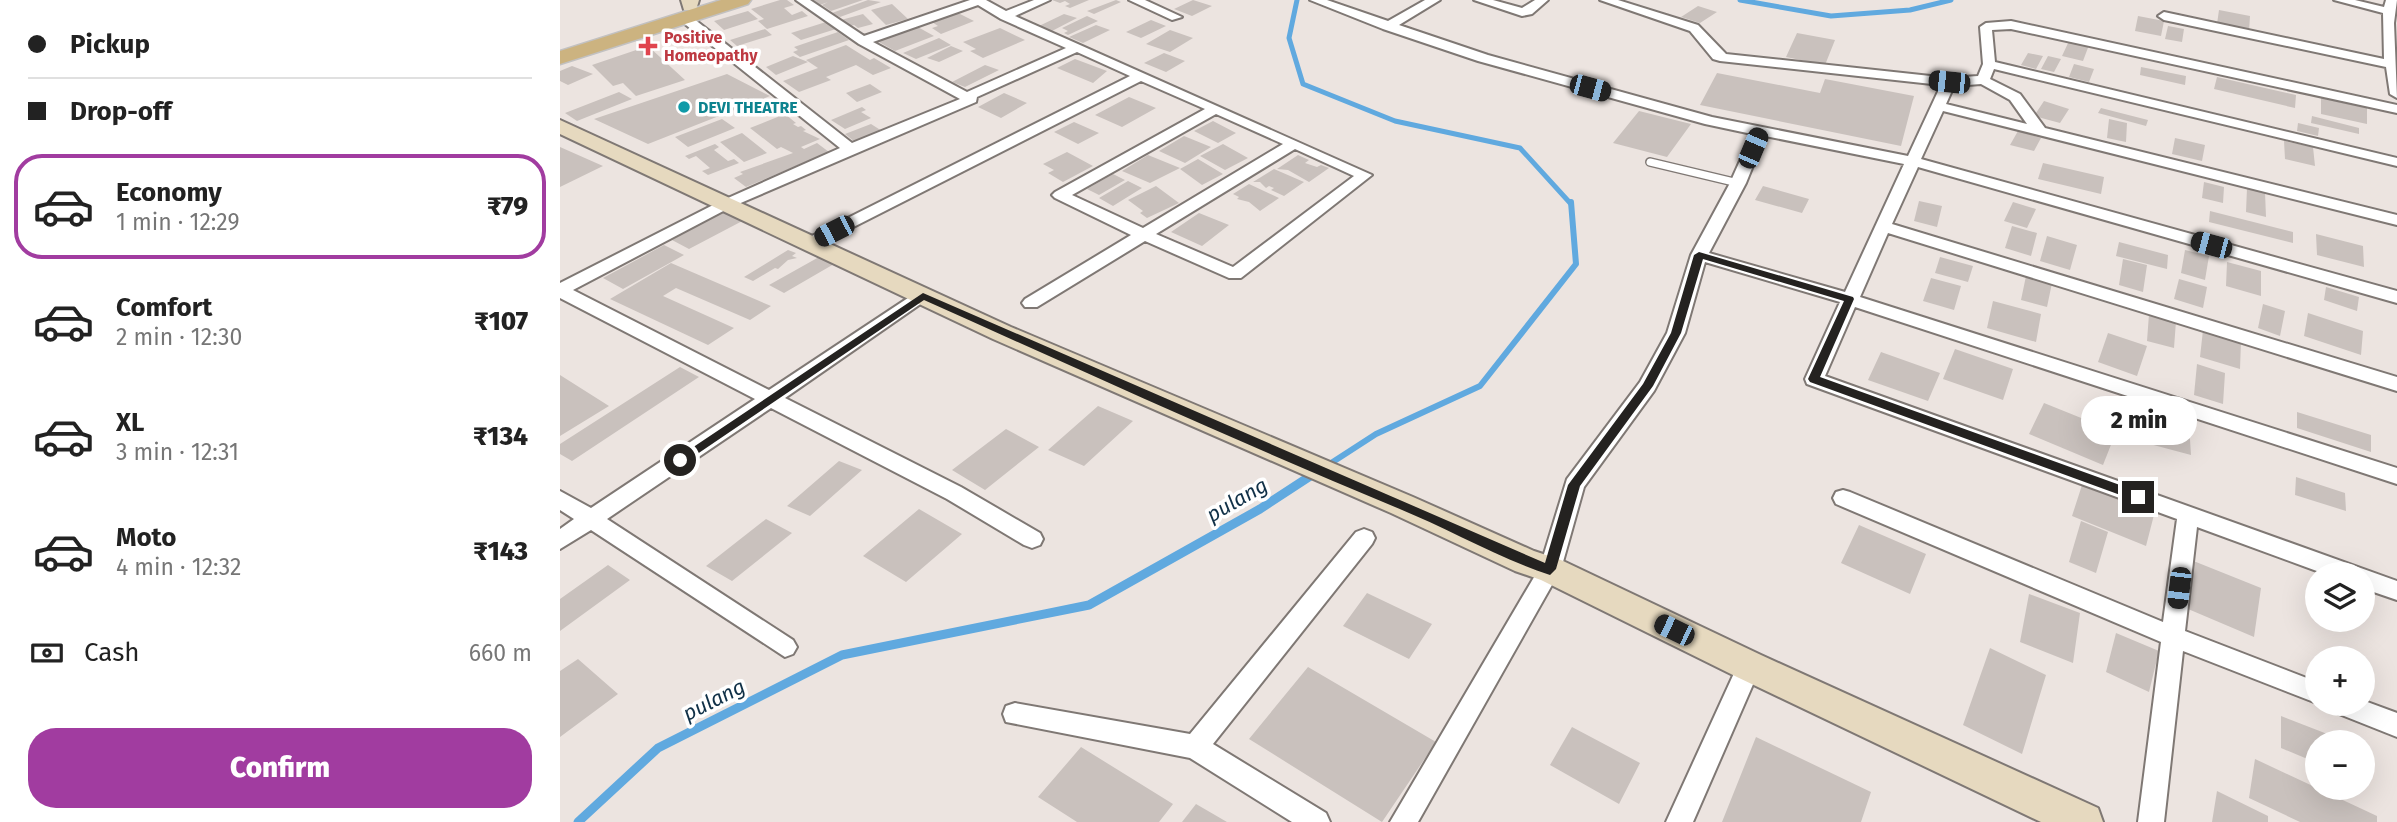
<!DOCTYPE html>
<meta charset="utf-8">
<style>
body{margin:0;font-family:"Fira Sans",sans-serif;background:#f6f6f6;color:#222;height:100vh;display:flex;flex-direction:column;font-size:26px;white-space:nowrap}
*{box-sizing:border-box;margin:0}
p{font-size:23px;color:#767676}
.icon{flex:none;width:38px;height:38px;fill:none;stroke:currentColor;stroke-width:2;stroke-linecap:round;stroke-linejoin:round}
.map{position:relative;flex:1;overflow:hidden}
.panel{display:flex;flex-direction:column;background:#fff;width:560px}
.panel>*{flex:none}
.banner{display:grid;align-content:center;height:154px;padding:0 28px;background:#fff}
.buttons{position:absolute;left:1745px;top:562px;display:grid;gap:14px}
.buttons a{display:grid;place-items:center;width:70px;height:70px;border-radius:50%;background:#fff;box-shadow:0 7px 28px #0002;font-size:35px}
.end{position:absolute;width:32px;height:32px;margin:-16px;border:9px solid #242220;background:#fff;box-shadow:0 0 0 4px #fff}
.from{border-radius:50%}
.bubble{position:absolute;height:49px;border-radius:24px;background:#fff;box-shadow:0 7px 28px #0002;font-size:23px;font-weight:800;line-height:49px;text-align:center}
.car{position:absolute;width:21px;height:42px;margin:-21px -10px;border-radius:9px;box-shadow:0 0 5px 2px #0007;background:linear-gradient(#222 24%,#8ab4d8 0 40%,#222 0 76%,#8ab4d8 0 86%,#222 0)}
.banner b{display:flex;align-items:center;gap:24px;height:66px;font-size:26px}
.banner b+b{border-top:2px solid #e0e0e0}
.banner i{width:18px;height:18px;background:#222}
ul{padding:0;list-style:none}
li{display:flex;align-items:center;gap:21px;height:105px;margin:0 14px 10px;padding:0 14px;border:4px solid transparent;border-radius:28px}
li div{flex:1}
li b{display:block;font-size:26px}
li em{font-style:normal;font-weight:800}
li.selected{border-color:#a13ca0}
li>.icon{width:63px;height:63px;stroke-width:1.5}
.pay{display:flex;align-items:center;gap:18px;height:77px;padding:0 28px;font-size:26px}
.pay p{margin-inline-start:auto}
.action{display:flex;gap:14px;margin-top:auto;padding:14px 28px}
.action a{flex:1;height:80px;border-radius:28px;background:#a13ca0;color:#fff;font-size:28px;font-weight:800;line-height:80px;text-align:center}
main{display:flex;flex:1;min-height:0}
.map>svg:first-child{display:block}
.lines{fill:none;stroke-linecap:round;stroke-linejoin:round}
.stream-far2{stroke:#60a9df;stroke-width:5}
.stream-far1{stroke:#60a9df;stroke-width:6}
.stream{stroke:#60a9df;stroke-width:9}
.building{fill:#c9c1bd}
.lane-casing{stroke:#7f7874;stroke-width:10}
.street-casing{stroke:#7f7874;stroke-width:4}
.secondary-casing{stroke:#7f7874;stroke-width:4}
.primary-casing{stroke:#c2c1c1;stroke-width:3}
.lane{stroke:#fff;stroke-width:7}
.street{fill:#fff;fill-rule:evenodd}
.secondary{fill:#e6d9bf;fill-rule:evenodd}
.primary{fill:#ccb380;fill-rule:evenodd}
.route{fill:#242220}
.health-dot{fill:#e0444e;stroke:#fff;stroke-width:2.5}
.culture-dot{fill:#0f9aa8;stroke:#fff;stroke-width:2.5}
.labels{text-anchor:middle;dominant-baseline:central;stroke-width:7;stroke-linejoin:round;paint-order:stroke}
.far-health-label{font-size:16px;font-weight:bold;fill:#be3a42;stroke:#fff;text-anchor:start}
.far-culture-label{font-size:16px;font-weight:bold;fill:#0d838f;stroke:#fff;text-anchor:start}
.water-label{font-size:21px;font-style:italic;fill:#103047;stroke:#fff}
</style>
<main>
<section class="panel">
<div class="banner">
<b><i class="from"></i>Pickup</b>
<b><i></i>Drop-off</b>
</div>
<ul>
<li class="selected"><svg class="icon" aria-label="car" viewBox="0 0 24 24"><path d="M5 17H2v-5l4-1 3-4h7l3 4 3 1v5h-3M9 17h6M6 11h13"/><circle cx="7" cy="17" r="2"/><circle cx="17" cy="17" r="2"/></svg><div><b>Economy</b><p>1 min · 12:29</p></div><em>₹79</em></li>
<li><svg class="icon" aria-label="car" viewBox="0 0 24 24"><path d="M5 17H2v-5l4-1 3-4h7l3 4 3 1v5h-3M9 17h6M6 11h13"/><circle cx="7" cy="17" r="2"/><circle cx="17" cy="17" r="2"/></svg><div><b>Comfort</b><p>2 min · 12:30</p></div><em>₹107</em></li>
<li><svg class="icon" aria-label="car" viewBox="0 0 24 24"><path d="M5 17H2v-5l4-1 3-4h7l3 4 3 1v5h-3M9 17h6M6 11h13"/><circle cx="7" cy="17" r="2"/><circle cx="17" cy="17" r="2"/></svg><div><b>XL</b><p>3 min · 12:31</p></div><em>₹134</em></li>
<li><svg class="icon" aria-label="car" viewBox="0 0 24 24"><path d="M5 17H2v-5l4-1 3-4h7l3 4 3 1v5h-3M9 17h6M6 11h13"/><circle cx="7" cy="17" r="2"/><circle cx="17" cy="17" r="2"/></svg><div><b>Moto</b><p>4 min · 12:32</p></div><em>₹143</em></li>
</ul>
<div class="pay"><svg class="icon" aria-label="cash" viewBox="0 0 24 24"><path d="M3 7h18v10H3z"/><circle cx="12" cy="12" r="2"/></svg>Cash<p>660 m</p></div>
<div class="action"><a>Confirm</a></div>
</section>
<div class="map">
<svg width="1837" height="822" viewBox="0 0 1837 822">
<rect width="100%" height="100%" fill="#ece4e0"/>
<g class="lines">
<path class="stream-far2" d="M737 0 729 38 743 84 835 121 960 148 1011 204
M1180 0 1271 16 1350 10 1391 0"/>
<path class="stream-far1" d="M765 467 816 434 920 386 1016 264 1011 202"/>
<path class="stream" d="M18 822 98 748 282 655 529 605 700 509 755 473"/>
</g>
<path class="building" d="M220 0H227L234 5 224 8 232 15 242 11 248 16 207 29 198 21 204 19 191 9Z
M253 0H303L271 11 262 5 268 2 260 5Z
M308 0 321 2 280 17 272 13Z
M492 0H529L510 8 505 6 510 4 505 1 500 3Z
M556 0 561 2 534 14 527 11Z
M633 0 652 6 632 16 614 9Z
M332 4 348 19 326 25 311 10Z
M1138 6 1157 12 1140 23 1121 17Z
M1659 10 1690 16 1689 31 1657 24Z
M188 11 198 19 164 30 154 21Z
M398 13 414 21 381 34 372 28 378 26 372 22Z
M303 14 313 24 298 28 294 25 287 27 281 20Z
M504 14 517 18 492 31 479 26Z
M527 16 538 21 508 35 504 33 508 31 502 28Z
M1578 16 1604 21 1601 36 1575 31Z
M591 20 606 26 581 38 566 32Z
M266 22 276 29 241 40 231 33Z
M536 25 550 30 523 43 509 37Z
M356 26 374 36 335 51 317 41Z
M1608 26 1624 29 1622 42 1605 39Z
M440 28 465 40 423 58 410 51 416 49 403 42Z
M205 29 212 35 177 46 170 40Z
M610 30 633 38 610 52 586 44Z
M278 32 289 40 240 57 233 52 238 50 234 47Z
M1237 33 1275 40 1265 65 1226 57Z
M379 38 391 45 356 59 343 53Z
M1509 41 1529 45 1523 61 1502 56Z
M286 45 310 60 314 58 331 68 313 75 296 65 266 77 271 80 239 92 223 81 258 68 246 60Z
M88 46 125 80 76 96 63 83 53 86 32 65Z
M391 46 403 51 379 62 367 58Z
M604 53 625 61 606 72 584 63Z
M1468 53 1483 56 1476 69 1461 65Z
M233 56 248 62 216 75 206 67Z
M1488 56 1501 59 1494 72 1481 69Z
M515 59 547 71 533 83 497 68Z
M1514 64 1534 69 1529 82 1509 77Z
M425 65 439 70 405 87 392 82Z
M12 66 33 74 8 85 0 81V71Z
M1581 67 1626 76 1625 85 1580 75Z
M1157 73 1260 93 1265 79 1354 96 1341 146 1140 105Z
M167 74 210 96 88 144 34 119Z
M1657 77 1736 95 1735 108 1654 89Z
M310 84 322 92 297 102 286 93Z
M59 92 72 99 17 121 5 113Z
M444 93 467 103 441 118 418 107Z
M569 97 596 108 562 127 535 115Z
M1761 98 1807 108V124L1761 114Z
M1484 101 1509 109 1500 123 1474 116Z
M302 107 306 110 301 112 311 118 285 129 271 120Z
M1541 108 1588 120 1586 126 1538 113Z
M1079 111 1131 124 1107 157 1053 143Z
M225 114 236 123 233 124 238 127 241 126 246 130 243 131 260 139 241 147 244 149 257 143 269 152 186 187 174 178 183 174 180 172 233 153 221 147 217 149 190 128Z
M1752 116 1799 128V134L1751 123Z
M162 119 175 128 128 147 115 137Z
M1549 119 1567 123 1566 142 1547 138Z
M653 121 676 133 658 143 634 131Z
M514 122 539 133 518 144 494 132Z
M1738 123 1759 128 1758 136 1737 131Z
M311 124 322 131 295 142 285 134Z
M1458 131 1481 138 1474 151 1450 145Z
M182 133 207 153 184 162 160 142Z
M624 136 651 147 625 163 599 151Z
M1615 138 1645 145 1642 161 1612 154Z
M1724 141 1753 147 1755 166 1725 159Z
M155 144 159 147 154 150 168 161 174 159 179 163 148 175 142 171 150 168 136 156 129 159 125 156Z
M663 144 688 158 665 170 640 156Z
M0 147 43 166 0 187Z
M507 152 533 166 503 182 488 173 494 170 483 164Z
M588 155 620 168 590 183 562 171Z
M738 155 749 160 745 163 757 167 761 165 769 168 749 182 728 170 717 169Z
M638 159 663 174 642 185 620 169Z
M1483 163 1544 177 1541 194 1478 179Z
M714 169 744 182 724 196 711 190 714 188 709 186 706 188 700 182H693Z
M553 174 565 180 539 195 527 189Z
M568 181 582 188 553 206 539 198Z
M1644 182 1664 187 1663 203 1642 198Z
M689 184 719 198 700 211 689 202 677 199 679 197 673 194Z
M596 186 619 203 587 218 580 213 583 211 568 200Z
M1203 186 1249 199 1242 213 1195 200Z
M1687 188 1705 192 1706 217 1686 212Z
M1359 201 1382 206 1377 227 1354 221Z
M1453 202 1476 209 1467 228 1444 221Z
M167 208 188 218 129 249 112 240Z
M1650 211 1733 232V243L1649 222Z
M639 213 669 225 642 246 611 232Z
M1452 226 1477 233 1471 256 1445 248Z
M1756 234 1803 246 1804 267 1757 255Z
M1487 236 1517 245 1510 270 1480 261Z
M1559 242 1608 255 1607 269 1556 256Z
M104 245 124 255 63 289 43 278Z
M228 250 236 253 232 256 237 258 228 260 218 269 215 268 193 281 184 277Z
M1625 250 1649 256 1645 280 1621 273Z
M259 257 274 264 224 293 209 285Z
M1380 257 1413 266 1408 282 1375 273Z
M1563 259 1587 265 1583 292 1559 285Z
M1667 262 1701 271V296L1666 286Z
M111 263 211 306 190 320 116 288 103 296 174 328 148 345 50 299Z
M1466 276 1492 283 1487 307 1461 300Z
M1371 278 1401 286 1394 310 1363 301Z
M1619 279 1647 287 1643 308 1614 299Z
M1766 287 1799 297 1797 311 1764 300Z
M1433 301 1481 314 1476 342 1427 328Z
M1703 304 1725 311 1720 336 1698 328Z
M1748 313 1803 331 1801 355 1744 336Z
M1589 314 1616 321 1614 348 1587 341Z
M1643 330 1681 341 1680 369 1640 357Z
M1548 333 1587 346 1577 376 1538 362Z
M1395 349 1453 369 1443 400 1383 379Z
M1321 352 1380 373 1368 401 1308 380Z
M1637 364 1665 373 1663 404 1634 395Z
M120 367 139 377 12 461 0 454V444Z
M0 375 49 406 0 436Z
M1484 403 1556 432 1543 465 1469 434Z
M538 406 573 421 524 466 488 450Z
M1737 412 1811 435V452L1737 428Z
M1585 413 1629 424 1631 455 1586 443Z
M446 429 479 447 425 490 392 470Z
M279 461 302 470 250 516 227 506Z
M1736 477 1785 493 1786 511 1735 495Z
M1523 482 1595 511 1586 546 1512 516Z
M359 509 402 534 346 582 303 556Z
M206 519 232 533 172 581 146 566Z
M1521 521 1548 532 1536 573 1509 562Z
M1299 525 1366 554 1350 594 1281 563Z
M1631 560 1701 588 1694 637 1621 606Z
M48 565 70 580 0 631V599Z
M807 593 872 624 849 659 783 626Z
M1469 594 1520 613 1513 663 1460 642Z
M1556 633 1599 651 1589 692 1546 672Z
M1430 648 1486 675 1462 754 1403 725Z
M18 659 58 694 0 737V671Z
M748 667 876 742 822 822 689 739Z
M1721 716 1788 742H1757V763L1721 748Z
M1012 727 1080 763 1059 804 990 765Z
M1196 737 1311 792 1301 822H1162Z
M521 747 613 804 599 822H517L478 797Z
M1695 759 1817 816V822H1740L1689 798Z
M1657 791 1708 816V822H1652Z
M636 804 667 822H622Z"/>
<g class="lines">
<defs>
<path id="lane" d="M1090 162 1178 183"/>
<path id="street" d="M236 0H250L304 36 410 0H426L446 11 474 0H490L455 16 812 175 681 278H669L585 241 477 307H465L462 303 465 299 571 235 495 198 492 195 495 192 645 109 581 81 256 246H244L242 243 244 240 570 76 517 52 417 97 416 102 169 208 13 290 209 390 357 292 363 291 372 296 225 398 401 487 480 533 483 539 480 545 472 548 464 545 387 499 211 408 47 519 233 640 237 647 233 654 225 657 31 530 0 549V529L14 519 0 510V491L31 508 195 399 0 298V283L159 202 280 148 121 21V15H129L292 143 400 99 299 44ZM418 5 441 19 506 48 407 92 313 42ZM656 114 723 144 583 228 512 195ZM735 149 794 176 673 267 596 234Z
M569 0H585L622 17 612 20Z
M750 0H767L828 21 865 0H880L839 25 928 55 1152 117 1348 156 1381 85 1160 61 1153 59 1130 31 1040 0H1058L1138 25 1166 54 1389 78 1418 76 1423 64 1420 27 1426 23 1451 21 1837 105V113L1451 29 1432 30 1435 62 1837 158V166L1434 69 1430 79 1460 94 1485 128 1837 215V225L1383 111 1361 159 1837 291V303L1358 167 1332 224 1837 377V391L1328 233 1300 297 1837 468V484L1295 307 1265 376 1837 581V600L1802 588V574H1765L1637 527 1625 631 1757 682 1759 704 1623 651 1604 822H1578L1601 642 1276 504 1273 498 1276 492 1283 490 1290 492 1603 622 1617 519 1247 384 1245 379 1280 302 1145 262 1125 333 1094 391 1024 487 1001 569 858 822H830L980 567 1007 479 1080 382 1107 333 1131 255 1170 183 1192 134 1145 124 918 61 823 29ZM1421 84 1450 100 1467 124 1386 104 1394 86ZM1205 136 1344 164 1285 292 1149 253 1186 183Z
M914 0H933L962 8 975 0H988L972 14 962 16Z
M1774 0H1795L1824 7 1826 0H1837L1834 23 1837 98 1830 94 1826 67 1604 20 1598 16 1604 12 1824 59 1823 13Z
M804 529 812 532 815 538 812 544 653 744 766 813 770 822H732L630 758 446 722 443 714 446 706 455 703 630 734 796 532Z
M1189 655 1197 658 1201 666 1133 822H1106L1181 658Z
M1802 700 1837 713V737L1774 712 1771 704H1802Z"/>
<path id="secondary" d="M121 0H139L136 10H124Z
M0 120 451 327 853 497 974 551 1001 560 1201 655 1538 808 1543 822H1481L1177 677 981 580 955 571 831 513 433 339 0 134Z"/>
<path id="primary" d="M161 0H191L188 4 0 64V51Z"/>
</defs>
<use href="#lane" class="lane-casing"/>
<use href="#street" class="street-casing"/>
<use href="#secondary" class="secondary-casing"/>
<use href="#primary" class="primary-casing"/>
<use href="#lane" class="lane"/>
<use href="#street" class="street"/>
<use href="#secondary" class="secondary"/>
<use href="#primary" class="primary"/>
</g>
<path class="route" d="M1139 252 1293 297 1294 299 1260 377 1582 493V500H1574L1250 382 1248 379 1284 301 1143 259 1121 333 1093 386 1020 486 996 569 990 575C936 557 887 528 835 507 676 441 520 370 364 300L124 463H116L114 460 363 293 985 563 1008 485 1083 384 1111 333 1134 255Z"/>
<path class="health-dot" d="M84.5 35.5h7v7h7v7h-7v7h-7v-7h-7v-7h7z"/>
<circle class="culture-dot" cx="124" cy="107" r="7"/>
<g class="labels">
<g class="far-health-label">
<text x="104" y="37">Positive<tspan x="104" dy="18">Homeopathy</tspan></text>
</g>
<g class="far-culture-label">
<text x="138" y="107">DEVI THEATRE</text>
</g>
<g class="water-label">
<text transform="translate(677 500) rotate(-30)">pulang</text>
<text transform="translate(154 700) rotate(-27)">pulang</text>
</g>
</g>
</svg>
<div class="buttons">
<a><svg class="icon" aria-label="layers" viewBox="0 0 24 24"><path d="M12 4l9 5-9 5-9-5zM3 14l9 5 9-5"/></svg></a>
<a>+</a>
<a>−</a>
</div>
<i class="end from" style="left:120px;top:460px"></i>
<i class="end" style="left:1578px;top:497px"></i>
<div class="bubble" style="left:1521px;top:396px;width:116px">2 min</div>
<i class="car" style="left:1389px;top:82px;rotate:276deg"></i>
<i class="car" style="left:1030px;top:88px;rotate:105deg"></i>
<i class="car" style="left:1193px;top:148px;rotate:23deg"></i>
<i class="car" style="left:274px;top:231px;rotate:243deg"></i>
<i class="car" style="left:1651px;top:245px;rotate:285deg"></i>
<i class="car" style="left:1619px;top:588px;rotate:187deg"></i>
<i class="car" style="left:1114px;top:630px;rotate:296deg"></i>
</div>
</main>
